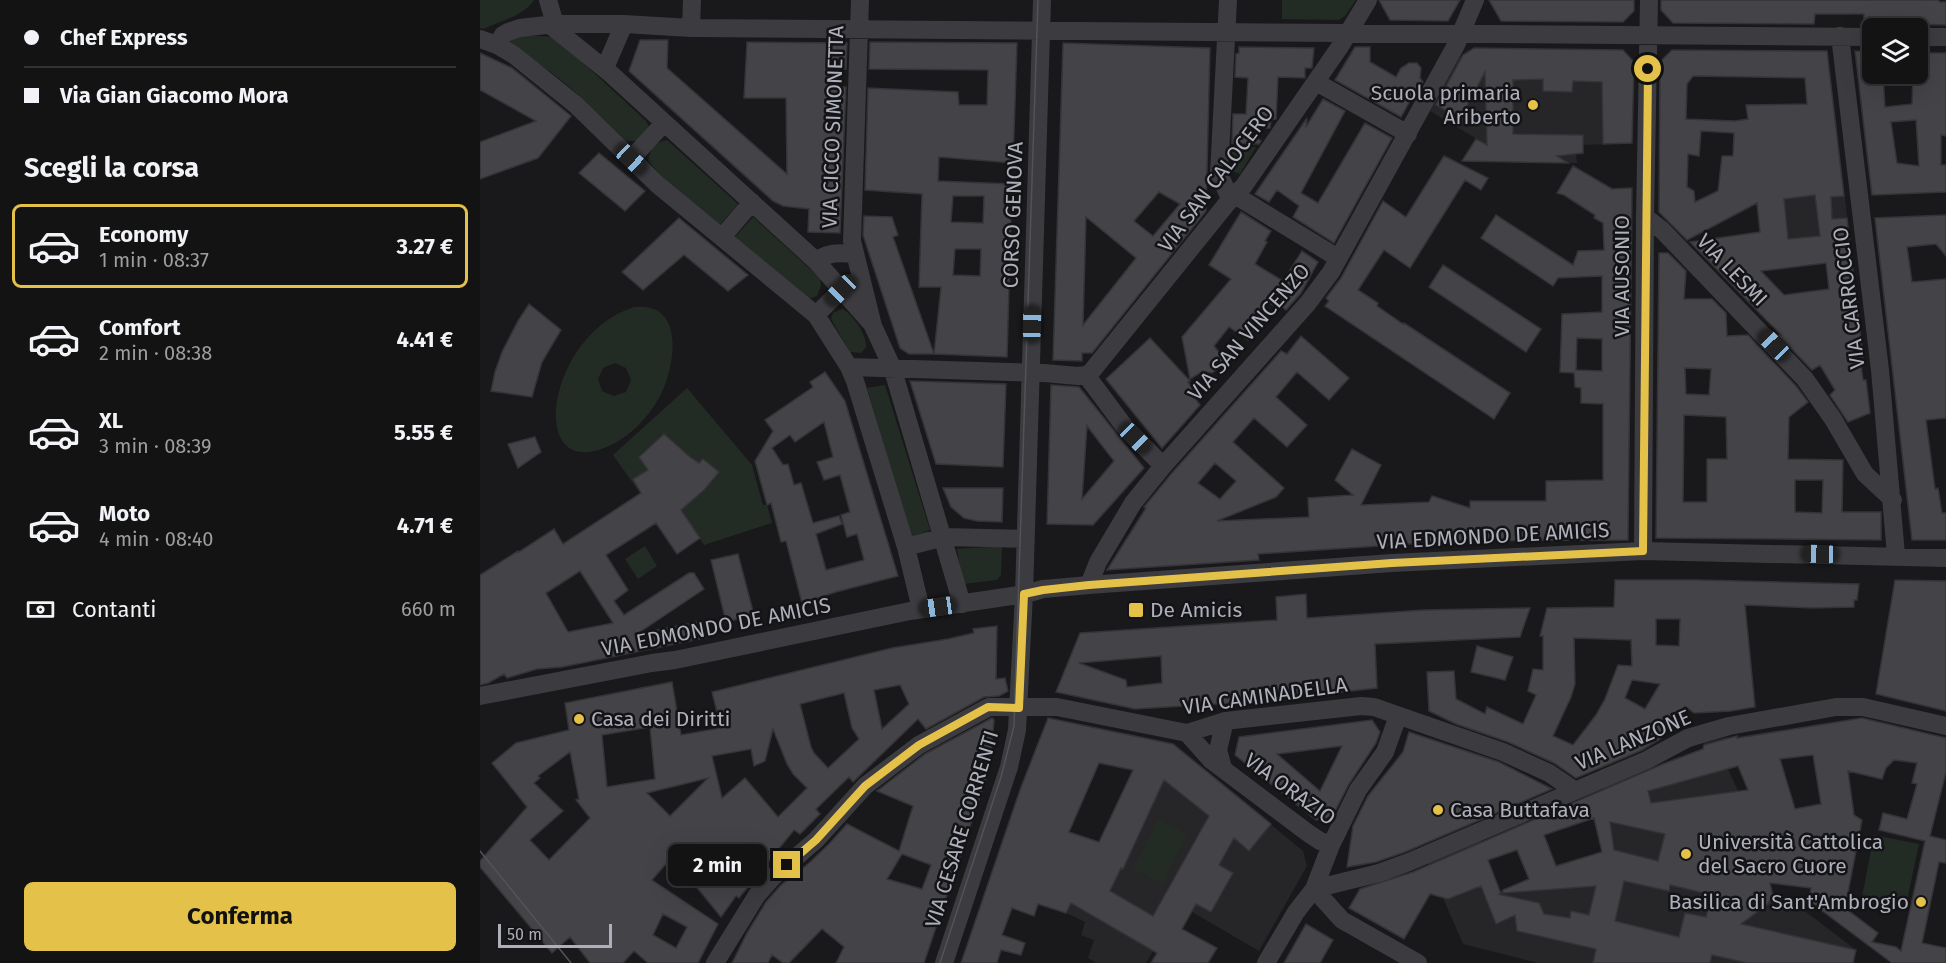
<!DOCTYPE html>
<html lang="it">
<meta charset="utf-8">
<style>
body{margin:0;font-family:"Fira Sans",sans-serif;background:#1c1c1d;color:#f1f3f6;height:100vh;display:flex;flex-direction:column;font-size:22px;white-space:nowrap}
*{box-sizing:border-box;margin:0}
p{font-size:20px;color:#9d9ea0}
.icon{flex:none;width:33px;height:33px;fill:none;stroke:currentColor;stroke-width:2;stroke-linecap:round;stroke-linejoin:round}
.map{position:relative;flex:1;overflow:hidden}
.sheet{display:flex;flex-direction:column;background:#131314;width:480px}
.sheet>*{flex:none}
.top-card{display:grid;align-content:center;height:132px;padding:0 24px;background:#131314}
.controls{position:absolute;left:1382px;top:18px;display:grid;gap:12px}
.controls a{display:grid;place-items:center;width:66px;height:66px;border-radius:9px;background:#131314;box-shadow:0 6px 24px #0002,0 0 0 2px #323234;font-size:30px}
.scale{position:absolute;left:18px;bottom:15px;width:114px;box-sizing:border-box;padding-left:6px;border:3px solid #adafba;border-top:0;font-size:16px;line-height:21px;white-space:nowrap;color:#adafba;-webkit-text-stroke:4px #141416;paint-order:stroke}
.end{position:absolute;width:27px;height:27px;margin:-14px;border:8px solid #e4c148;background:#111;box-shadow:0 0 0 3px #111}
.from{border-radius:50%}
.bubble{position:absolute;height:42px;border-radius:9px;background:#131314;box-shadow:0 6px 24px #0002,0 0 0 2px #323234;font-size:20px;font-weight:700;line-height:42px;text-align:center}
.car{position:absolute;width:18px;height:36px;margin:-18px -9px;border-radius:8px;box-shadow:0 0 4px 2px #0007;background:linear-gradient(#222 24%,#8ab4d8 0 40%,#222 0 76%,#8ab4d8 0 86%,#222 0)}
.top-card b{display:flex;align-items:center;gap:21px;height:57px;font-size:22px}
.top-card b+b{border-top:2px solid #323234}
.top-card i{width:15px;height:15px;background:#f1f3f6}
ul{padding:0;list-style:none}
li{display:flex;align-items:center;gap:18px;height:84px;margin:0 12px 9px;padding:0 12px;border:3px solid transparent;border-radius:9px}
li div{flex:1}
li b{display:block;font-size:22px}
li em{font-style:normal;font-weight:700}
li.selected{border-color:#e4c148}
li>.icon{width:54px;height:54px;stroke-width:1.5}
h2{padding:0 24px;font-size:27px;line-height:72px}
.pay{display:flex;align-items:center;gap:15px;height:66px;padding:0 24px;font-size:22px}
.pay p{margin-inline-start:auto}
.button{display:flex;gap:12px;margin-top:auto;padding:12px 24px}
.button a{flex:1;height:69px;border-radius:9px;background:#e4c148;color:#111;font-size:24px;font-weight:700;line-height:69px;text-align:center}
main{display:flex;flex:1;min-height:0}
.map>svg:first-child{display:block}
.built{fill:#262528}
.green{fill:#232b25;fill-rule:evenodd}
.building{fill:#444448;stroke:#343337;stroke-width:1.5;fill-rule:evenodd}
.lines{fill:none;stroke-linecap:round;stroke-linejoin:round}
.minor{stroke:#3b3b40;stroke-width:18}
.tram{stroke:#525359;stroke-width:1.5}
.route{stroke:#e4c148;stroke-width:8}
.poi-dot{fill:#e4c148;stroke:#141416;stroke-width:2}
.labels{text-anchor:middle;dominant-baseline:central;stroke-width:5;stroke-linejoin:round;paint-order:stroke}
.poi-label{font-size:21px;fill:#adafba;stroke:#141416;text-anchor:start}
.street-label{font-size:21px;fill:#adafba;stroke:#141416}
</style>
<main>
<section class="sheet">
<div class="top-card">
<b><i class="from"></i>Chef Express</b>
<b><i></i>Via Gian Giacomo Mora</b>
</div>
<h2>Scegli la corsa</h2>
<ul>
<li class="selected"><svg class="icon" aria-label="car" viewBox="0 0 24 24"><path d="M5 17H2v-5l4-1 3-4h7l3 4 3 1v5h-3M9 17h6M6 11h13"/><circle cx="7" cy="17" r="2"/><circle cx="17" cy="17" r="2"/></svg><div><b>Economy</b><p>1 min · 08:37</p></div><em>3.27 €</em></li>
<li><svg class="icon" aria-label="car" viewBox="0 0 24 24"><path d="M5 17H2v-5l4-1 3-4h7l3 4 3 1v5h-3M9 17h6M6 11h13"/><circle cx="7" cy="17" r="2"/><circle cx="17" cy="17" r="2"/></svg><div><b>Comfort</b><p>2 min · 08:38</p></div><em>4.41 €</em></li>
<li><svg class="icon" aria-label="car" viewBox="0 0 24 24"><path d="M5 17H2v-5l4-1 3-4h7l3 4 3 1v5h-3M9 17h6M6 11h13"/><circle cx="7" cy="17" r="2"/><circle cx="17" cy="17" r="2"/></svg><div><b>XL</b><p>3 min · 08:39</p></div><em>5.55 €</em></li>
<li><svg class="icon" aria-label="car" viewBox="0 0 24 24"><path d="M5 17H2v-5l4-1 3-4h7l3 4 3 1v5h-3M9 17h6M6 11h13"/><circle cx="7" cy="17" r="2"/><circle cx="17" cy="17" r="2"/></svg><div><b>Moto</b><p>4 min · 08:40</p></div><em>4.71 €</em></li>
</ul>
<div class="pay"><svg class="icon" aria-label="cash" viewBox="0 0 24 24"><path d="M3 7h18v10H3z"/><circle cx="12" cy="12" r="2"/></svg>Contanti<p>660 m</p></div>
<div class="button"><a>Conferma</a></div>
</section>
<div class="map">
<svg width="1466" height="963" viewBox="0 0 1466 963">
<rect width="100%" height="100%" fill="#19191b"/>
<path class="built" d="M994 48 1143 50 1154 62 1152 143 1104 145 1103 153 1096 154 1097 163 1028 162 1007 145 950 111 979 58Z
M1363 179 1370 246 1283 256 1287 188Z
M1248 737 1258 766 1248 769 1258 791 1293 896 1302 903 1309 899 1376 950 1373 963H1058L983 944 946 859 999 837 1020 891 1049 879 1054 891 1116 886 1134 850 1130 822 1122 788 1223 749 1224 743Z
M693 744 823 851 827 866 779 951 712 912 686 958 673 951 666 963H616L608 958 614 940 601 935 605 922 586 913 651 774 656 776Z"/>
<path class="green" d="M0 0H54C44 16 20 21 3 29L0 28Z
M802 0H876L865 16 859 20 802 19Z
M37 35 75 37 166 121 169 127 164 138 155 141H146C119 115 93 87 62 66 52 59 33 55 30 41Z
M187 140 258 204 238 227 194 189 168 161C171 148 173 143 187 140Z
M752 146 776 147 760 174 752 171Z
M273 217 340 278 341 285 337 296 331 298H323L255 237Z
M154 307C207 301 195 369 179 398 168 417 152 435 131 445 45 487 65 335 154 307ZM135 363 146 368 151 380 146 392 134 396 122 391 118 379 123 368Z
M362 309C372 313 387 335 386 347L381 353 370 352 351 319 353 313Z
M405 385 450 530 431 537 387 388Z
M207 388 272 465 283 505H287L292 523 224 545 192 496 172 510 133 455Z
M165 546 177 566 158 579 145 559Z
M522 546 521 575 517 580 483 584 477 549Z
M678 819 707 834 682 884 653 870Z
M1394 835 1439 844 1425 910 1381 902Z"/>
<path class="building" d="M899 0H980L968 21 910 20Z
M1009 0H1154V11L1143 22 1021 21Z
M1181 0H1458L1460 2H1466V25L1384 23V14H1335L1334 24 1193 23 1181 10Z
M160 40H188L187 68 307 174 306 98H264L267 42 367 43 366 69H360L359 87H366L360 233 328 232 329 209 303 206 293 201 149 71Z
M390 42 537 43 533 163 459 157 458 181 532 184 527 357 454 354 461 287H439L442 194 385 190 388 88 478 92 479 105H507L508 70 389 69ZM473 196H504L503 223 471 222ZM475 249H501L500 276 473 275Z
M583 43 730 48 726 211 612 353H602V361L573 360ZM679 192 700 204 673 236 654 221ZM606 217 656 258 603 325Z
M759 47 834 48 832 68H825V78L798 77 796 119 791 120 790 128 764 129 781 141 779 144 752 143 753 114H766L768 78 755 77 756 54 759 53Z
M875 47H890V62L916 77 921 68 929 63H937L941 68 940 78 943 82 937 93 935 92 921 117 855 80Z
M994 48 1143 50 1154 62 1152 143 1123 144 1122 82 1093 81 1092 92 1063 91V79L1033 80V134L1103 135V153L1077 156 1088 163 982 161 996 139 1007 145 1005 72 980 119 956 105 983 55Z
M1192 50 1347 51 1364 196 1351 197 1352 219 1367 218 1383 357H1380L1383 380H1386L1390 413 1368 422 1350 395 1355 390 1340 365 1332 370 1298 335H1301L1210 242 1280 232 1277 203 1207 240 1179 212 1180 62ZM1213 76 1325 78 1327 104 1266 105 1268 119 1255 121 1206 119 1207 84ZM1221 131 1254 133 1253 156H1242L1238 191 1215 202 1214 191 1207 187 1208 154 1219 156ZM1335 195 1340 236 1308 239 1304 199ZM1346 263 1349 289 1304 295 1281 271Z
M1375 51 1392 52V74H1403L1405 107 1432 104 1433 74H1437V53H1466V136L1461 135V165H1466V192L1392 195ZM1436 120 1439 166 1417 163 1411 122Z
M0 53 32 68 91 116 58 158 0 179V142L56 121 0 90Z
M843 99 865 111 821 193 838 203 885 123 912 138 854 243 813 217 819 206 797 190 789 202 775 194 827 118 826 127Z
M119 153 165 191 145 211 99 173Z
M964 156 1008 178 1001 190 985 180 930 268 904 250 878 290 898 303 897 306 923 324 924 323 1030 393 1014 419 845 306 849 301 846 298 861 278 903 201 926 217Z
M1093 166 1132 189 1152 188 1148 540 974 541 778 554 779 560 627 570 666 508 664 507 692 473 801 351 807 354 821 336 869 378 849 400 817 372 796 397 827 425 807 447 774 418 753 442 804 488 796 497 737 521 829 517 828 498 873 495 855 480 872 449 901 465 881 505 949 502 952 496 990 508V501H1066V481L1123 480V404L1101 403V388L1095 387 1094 373 1080 372 1082 314 1122 312V276L1078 278 1073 286 1001 238 1016 215 1093 265 1098 251 1124 250 1123 223 1114 218 1115 215 1084 195 1077 193ZM1097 338 1122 339V371L1096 370ZM735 463 756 481 740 499 718 483Z
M761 212 791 231 785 241 787 242 775 264 803 281 822 251 838 262 821 293 806 310 801 306 799 309 786 301 778 315 776 327 768 340 749 327 734 346 747 362 732 373 723 371 710 379 702 337 751 279 729 265Z
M1466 215V256L1456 244 1427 247 1432 282 1466 279V418L1446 420 1455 489 1458 488 1462 513H1466V540H1432L1395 218Z
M384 216 412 217 418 235 413 237 454 354H429L420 348 383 235Z
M199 218 268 275 248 291 204 255 163 290 142 272Z
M1179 253H1188L1206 271 1204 299H1232L1246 313 1247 336 1268 335 1316 386 1328 402 1309 417 1308 459 1363 460 1362 512H1401V540L1176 538ZM1205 368 1231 369 1229 395 1206 394ZM1204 415 1246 417 1247 459H1227V502H1203ZM1315 480H1343L1342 513 1315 512Z
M963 265 1061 329 1046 352 949 287Z
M49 304 81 330 62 362 52 397 11 391 15 372 22 352 38 321Z
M670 338 710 381 708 382 714 391 711 393 720 405 682 448 626 379Z
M345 372 365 401 368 411 418 576 356 592 322 603 306 541 301 542 291 503 287 505 275 461 293 431 285 420 333 387 330 382ZM344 422 353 457 337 462 344 480 360 475 370 512 361 515 367 537 377 534 384 560 346 570 336 534 362 524 359 516 333 523 321 483 314 485 308 464 303 465 292 448 310 435 315 442Z
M430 381 526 384 523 467 456 464Z
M571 385 599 387 664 468 613 525 567 524ZM607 426 634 461 602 499Z
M184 434 210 457 219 463 223 459 239 472 224 490 201 510 220 538 197 554 176 523 126 555 148 590 134 601 144 615 209 573H214L224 589 157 634 227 620 230 637 82 667 57 669 27 678 24 674 8 683 0 685V575L38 551 39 552 74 529 83 544 161 493 153 479 168 470 159 457ZM100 571 133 623 88 632 66 593Z
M55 437 61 452 38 468 28 444Z
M463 488H523L522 522 497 521 484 518 471 507Z
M258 554 274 615 246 622 231 560Z
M1135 580H1219L1379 584 1377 600H1374V607L1333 608 1265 605 1275 707 1251 711 1214 713 1205 706 1180 739 1162 750 1096 778 1074 763 1028 742 976 724 949 711 947 672 974 671 976 699 1005 714 1007 707 1043 724 1056 695 1048 691 1053 669 1063 670V636H1060L1067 608 1134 607ZM1176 619H1200L1199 646 1176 645ZM1094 638 1151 640 1152 666 1138 665 1125 699 1116 715 1093 745 1073 736 1091 697 1095 684ZM1152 680 1180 684 1165 709 1145 698Z
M1415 580 1466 581V711L1396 694Z
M826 594 827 618 944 610 1050 608 1040 637 895 644 897 688 769 702 655 709 576 692 600 633 797 620 796 597ZM681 656 682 683 647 687 646 680 599 663Z
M517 626 516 679 525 678 528 691 519 696 504 697 446 729 438 719 373 782 369 777 336 809 340 814 320 834 314 830 259 898 256 896 241 917 192 857 172 880 238 924 218 963H168L154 951 143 963H110L90 937 72 953 0 867V861L47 807 12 763 36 743 89 730 85 703 192 682 201 735 241 728 232 692 412 648 468 639 494 633 493 629ZM420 685 429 704 402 729 394 690ZM364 693 372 728 379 739 348 768 334 753 331 747 320 704ZM170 727 175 779 127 787 122 735ZM293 729 307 764 313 774 327 788 298 817 265 778 242 798 232 756 271 749 274 766 285 761ZM90 752 99 799 96 800 110 818 69 860 50 840 83 811 54 783 60 778 58 776ZM228 778 190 816 167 793ZM183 914 207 927 196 948 173 935Z
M997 646 1033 657 1025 680 991 672Z
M512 718 514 720 510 767 444 963H356L364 947 342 929 309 963H303L292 955 288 963H252L267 933 286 902 301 885 328 864 349 844 367 824 419 851 433 806 397 791 445 754ZM422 854 451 865 442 889 407 879Z
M568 718 693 744 791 824 769 851 754 838 739 865 753 873 731 912 716 904 702 929 737 948 728 963H671L677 953 591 903 586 913 558 904 554 916 532 908 522 935 545 943 541 955 521 950 517 963H481L540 790ZM619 763 653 770 619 842 589 832ZM684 780 729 816 673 916 630 891 641 868 643 869Z
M1382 718 1466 738V772L1450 836 1466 840V863L1459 862 1442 943 1466 948V963H1412L1329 901 1331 888 1290 883 1293 896 1288 904 1261 924 1376 950 1373 963H1267L1232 955 1230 963H1113L1116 949 1037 931 1035 915 1016 924 1001 886 968 899 950 894 924 939 869 908 880 889 933 872 1183 764 1223 749 1224 745 1257 736V738ZM1333 755 1341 804 1315 809 1300 759ZM1414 760 1437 763 1432 783 1437 784 1427 819 1403 813 1399 830 1445 841 1421 951 1416 947 1392 942 1398 933 1365 908 1382 820 1374 815 1368 771 1402 779 1406 768ZM1258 766 1268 790 1171 803 1168 791ZM1114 818 1122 852 1076 866 1064 835ZM1130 822 1185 834 1178 861 1134 850ZM1037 850 1049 879 1023 890V893L1116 886 1109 915 1091 911 1090 918 1064 914 1059 903 1018 894H1021L1008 860ZM1144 881 1189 891 1190 885 1232 895 1226 917 1205 913 1199 937 1135 921Z
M892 720 900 732 896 743 869 784 852 817 836 820 755 755 759 737ZM862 746 840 791 797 754Z
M929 732 1019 762 1072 789 925 852 896 862 867 867 873 826 888 796 923 752Z
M826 924 853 940 840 963H804Z"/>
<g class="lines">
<path class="minor" d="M68 0 75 24
M380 0 372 241 393 326 412 367 482 604
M748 0 739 174 748 194 763 200 858 258
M70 25 131 74 336 261 392 324
M211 28 212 0
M1360 36 1400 370 1416 555
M1437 37H1466
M0 39 17 45 34 55 96 105 178 185 336 315 369 367 375 381 426 547 441 609
M17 45 23 35 28 32 40 28 75 24H144L211 28 1392 37
M125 68 144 24
M836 82 928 134
M151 159 184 123
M1165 217 1182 230 1325 379 1353 419 1385 474 1413 500
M243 236 272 202
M336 261C348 252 361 252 375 255
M336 315 361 290
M369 367 564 373 598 376 606 375 611 372 753 196 763 187 859 48 888 0
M606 375 644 426 683 466
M426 547 464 537 545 539
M1163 551 1165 217 1169 0
M609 585 618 562 653 503 683 466 828 303 851 272 976 45 995 0
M0 696 172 663 195 660 430 611 546 594 563 589 609 585 912 563 1163 551 1466 558
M707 733 731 760 828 833 840 841 851 845
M743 768 738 750 745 721
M834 889 899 873 929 862 1167 760 1208 738 1249 726 1356 707H1383L1466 726
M834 889 862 920 938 963
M235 963 277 895 293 877 336 840 385 786 439 745 509 707H577L707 733 745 721 881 706 894 707 1023 752 1069 773 1094 790
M464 963 529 767 537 730 544 594 562 0
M786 963 816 912 834 889 851 845 878 790 905 752 918 716"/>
<path class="tram" d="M0 851 91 963
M460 963 521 777 534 726 558 0"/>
</g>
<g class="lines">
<path class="route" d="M307 865 336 840 385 786 439 745 508 707 539 708 544 594 563 590 609 585 912 563 1163 551 1168 69"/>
</g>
<g class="poi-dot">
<circle cx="1053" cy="105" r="6"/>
<rect x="648" y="602" width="16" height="16" rx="3"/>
<circle cx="99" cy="719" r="6"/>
<circle cx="958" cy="810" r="6"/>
<circle cx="1206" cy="854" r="6"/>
<circle cx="1441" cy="902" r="6"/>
</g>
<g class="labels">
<g class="poi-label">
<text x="1041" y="93" text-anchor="end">Scuola primaria<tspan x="1041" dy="24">Ariberto</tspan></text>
<text x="670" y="610">De Amicis</text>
<text x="111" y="719">Casa dei Diritti</text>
<text x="970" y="810">Casa Buttafava</text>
<text x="1218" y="842">Università Cattolica<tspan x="1218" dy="24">del Sacro Cuore</tspan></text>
<text x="1429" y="902" text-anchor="end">Basilica di Sant'Ambrogio</text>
</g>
<g class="street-label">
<text transform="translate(353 127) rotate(-88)">VIA CICCO SIMONETTA</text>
<text transform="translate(736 179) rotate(-53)">VIA SAN CALOCERO</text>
<text transform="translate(533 215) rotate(-88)">CORSO GENOVA</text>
<text transform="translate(1252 270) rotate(46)">VIA LESMI</text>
<text transform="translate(1142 276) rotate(-90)">VIA AUSONIO</text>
<text transform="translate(1369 298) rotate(-97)">VIA CARROCCIO</text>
<text transform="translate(769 332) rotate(-49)">VIA SAN VINCENZO</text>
<text transform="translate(1013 536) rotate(-3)">VIA EDMONDO DE AMICIS</text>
<text transform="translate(236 627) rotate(-11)">VIA EDMONDO DE AMICIS</text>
<text transform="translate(785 696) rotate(-8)">VIA CAMINADELLA</text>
<text transform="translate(1153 740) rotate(-23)">VIA LANZONE</text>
<text transform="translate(810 789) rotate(36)">VIA ORAZIO</text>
<text transform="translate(482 829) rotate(-73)">VIA CESARE CORRENTI</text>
</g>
</g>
</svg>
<div class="controls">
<a><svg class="icon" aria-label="layers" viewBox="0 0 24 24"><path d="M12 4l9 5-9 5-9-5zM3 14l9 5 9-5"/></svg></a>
</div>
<div class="scale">50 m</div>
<i class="end from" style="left:1168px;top:69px"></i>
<i class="end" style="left:307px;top:865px"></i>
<div class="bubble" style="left:188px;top:844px;width:99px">2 min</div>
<i class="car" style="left:151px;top:159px;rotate:133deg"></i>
<i class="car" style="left:361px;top:290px;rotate:225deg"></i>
<i class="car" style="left:552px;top:324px;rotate:1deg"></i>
<i class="car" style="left:1294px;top:345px;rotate:316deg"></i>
<i class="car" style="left:655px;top:438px;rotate:135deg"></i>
<i class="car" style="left:1340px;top:554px;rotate:271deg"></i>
<i class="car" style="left:458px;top:607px;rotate:262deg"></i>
</div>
</main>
